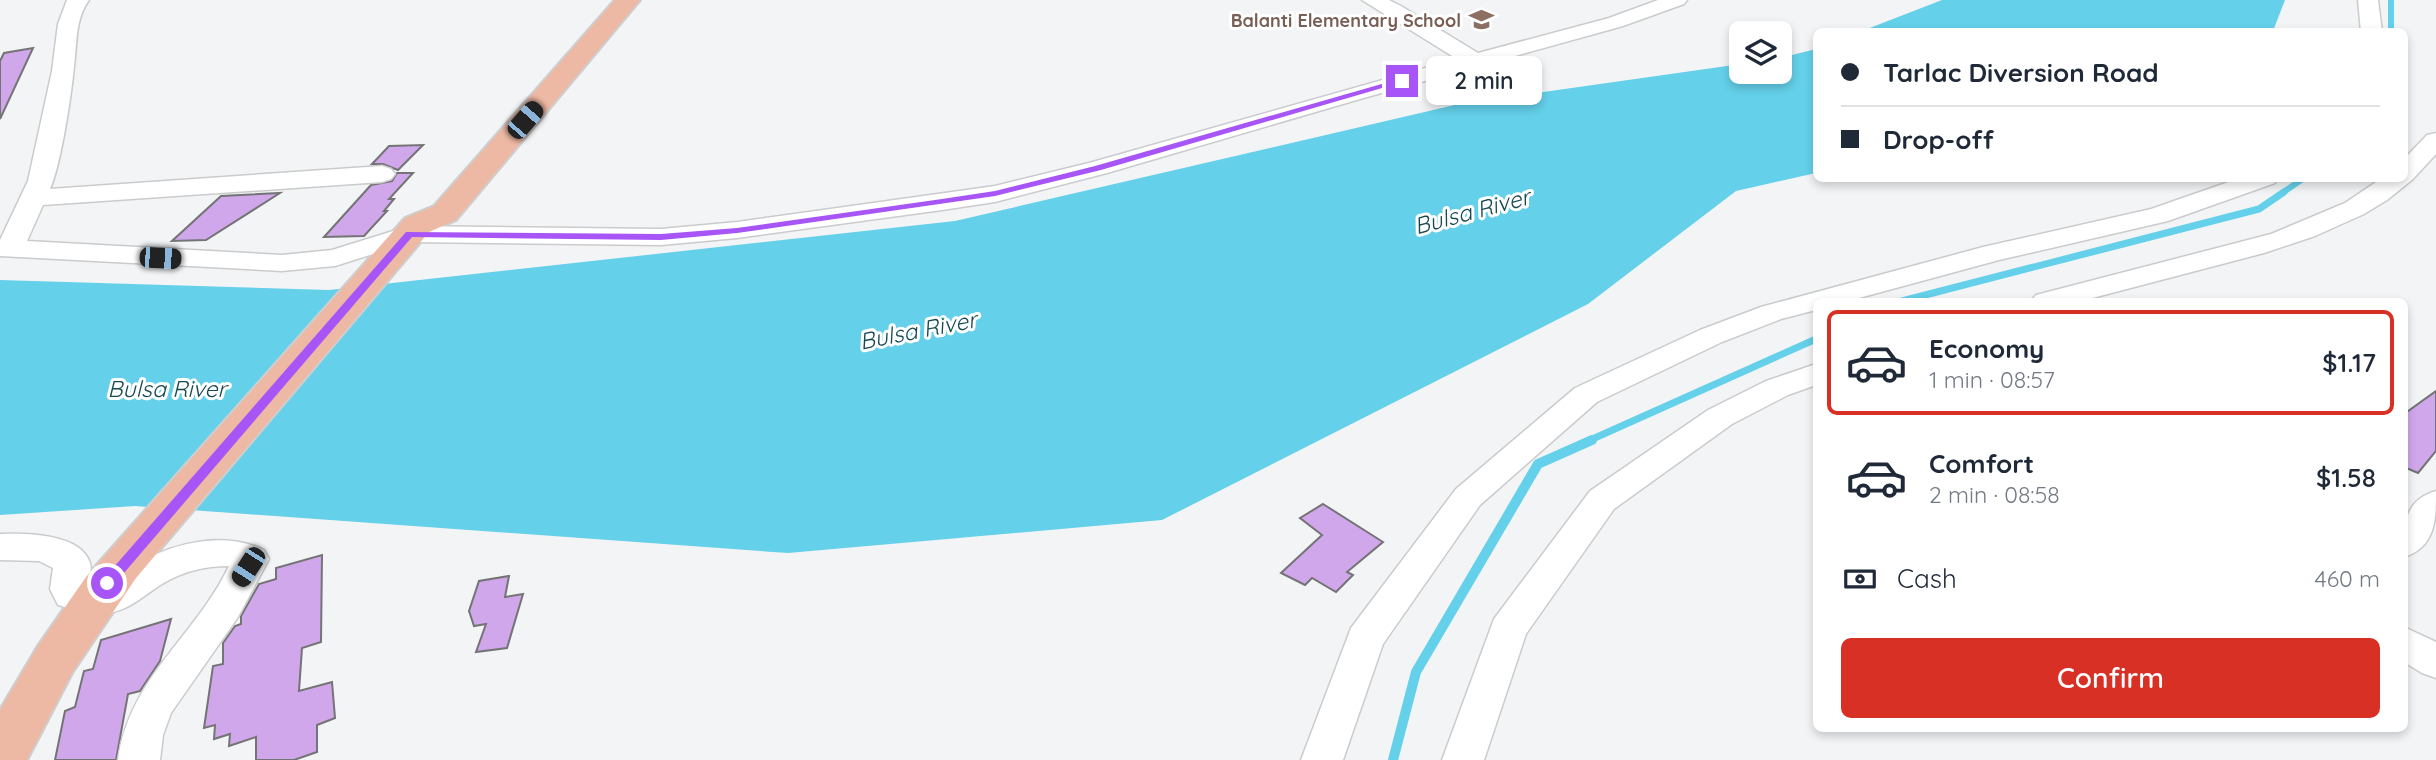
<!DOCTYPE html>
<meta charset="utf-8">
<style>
body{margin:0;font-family:Quicksand,sans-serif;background:#f6f6f7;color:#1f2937;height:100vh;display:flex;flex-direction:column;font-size:26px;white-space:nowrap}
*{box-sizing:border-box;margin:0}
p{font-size:23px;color:#747a83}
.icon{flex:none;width:38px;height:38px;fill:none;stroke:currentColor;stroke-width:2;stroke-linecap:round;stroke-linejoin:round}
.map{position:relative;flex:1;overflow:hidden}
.drawer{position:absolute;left:1813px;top:298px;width:595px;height:434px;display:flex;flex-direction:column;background:#fff;border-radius:10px;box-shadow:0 4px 10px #0003}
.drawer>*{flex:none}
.hud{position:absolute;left:1813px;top:28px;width:595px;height:154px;border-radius:10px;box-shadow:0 4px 10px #0003;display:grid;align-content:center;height:154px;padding:0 28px;background:#fff}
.fabs{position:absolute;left:1729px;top:21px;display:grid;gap:14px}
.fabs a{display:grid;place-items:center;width:63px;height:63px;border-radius:10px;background:#fff;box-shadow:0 4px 10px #0003;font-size:35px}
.end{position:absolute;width:32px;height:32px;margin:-16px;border:9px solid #a855f7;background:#fff;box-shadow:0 0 0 4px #fff}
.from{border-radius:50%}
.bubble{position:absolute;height:49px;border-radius:10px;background:#fff;box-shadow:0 4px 10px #0003;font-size:23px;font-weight:600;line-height:49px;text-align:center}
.car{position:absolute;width:21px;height:42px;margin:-21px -10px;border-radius:9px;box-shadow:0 0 5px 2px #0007;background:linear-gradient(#222 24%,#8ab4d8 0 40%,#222 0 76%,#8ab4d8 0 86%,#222 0)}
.hud b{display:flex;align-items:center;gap:24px;height:66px;font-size:26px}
.hud b+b{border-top:2px solid #e0e1e3}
.hud i{width:18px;height:18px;background:#1f2937}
ul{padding:12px 0 0;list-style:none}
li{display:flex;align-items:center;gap:21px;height:105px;margin:0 14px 10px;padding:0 14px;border:4px solid transparent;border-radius:10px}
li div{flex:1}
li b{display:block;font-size:26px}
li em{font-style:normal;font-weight:600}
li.selected{border-color:#d93025}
li>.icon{width:63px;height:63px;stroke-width:1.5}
.pay{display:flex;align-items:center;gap:18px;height:77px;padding:0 28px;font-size:26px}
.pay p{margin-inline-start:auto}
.button{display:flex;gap:14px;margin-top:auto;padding:14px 28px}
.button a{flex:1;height:80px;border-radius:10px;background:#d93025;color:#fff;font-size:28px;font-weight:600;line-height:80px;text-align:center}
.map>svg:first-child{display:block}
.water{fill:#64d0ea}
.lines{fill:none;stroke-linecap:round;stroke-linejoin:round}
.stream-far2{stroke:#64d0ea;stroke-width:6}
.stream-far1{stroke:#64d0ea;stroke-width:7}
.stream{stroke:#64d0ea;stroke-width:10}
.building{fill:#d1a7ec;stroke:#747375;stroke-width:2}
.minor-casing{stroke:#cacbcc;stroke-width:3}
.major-casing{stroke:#cececf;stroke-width:4}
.minor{fill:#fff;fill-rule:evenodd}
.major{fill:#eeb9a4;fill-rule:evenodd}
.route{fill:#a855f7}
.labels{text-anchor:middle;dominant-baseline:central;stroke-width:6;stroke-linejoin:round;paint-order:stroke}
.far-education-label{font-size:18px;font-weight:bold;fill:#785e54;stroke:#fff;text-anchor:end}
.water-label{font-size:23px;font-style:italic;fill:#184853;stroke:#fff}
</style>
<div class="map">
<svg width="2436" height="760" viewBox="0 0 2436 760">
<rect width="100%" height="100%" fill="#f3f4f6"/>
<path class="water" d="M1942 0H2285L2273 31H1862Z
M1816 49V173L1736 191 1588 304 1162 520 788 553 135 506 0 515V280L329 290 955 221 1459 104 1741 64V72H1780V58Z"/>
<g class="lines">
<path class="stream-far2" d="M2391 0V32
M2282 193 2304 178"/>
<path class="stream-far1" d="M1902 301 2259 209 2284 192
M1588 441 1816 339"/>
<path class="stream" d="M1393 760 1416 672 1538 464 1592 440"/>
</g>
<path class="building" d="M33 48 0 119V61L4 53Z
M423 145 398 170 383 164H372L389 146Z
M397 173H413L389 199H394L384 211H387L364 236 324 237 371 185 392 181Z
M280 193 206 240 172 241 221 196Z
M2436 391V451L2418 473 2404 467V414Z
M1323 504 1383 542 1347 572 1353 575 1336 592 1312 578 1305 585 1281 573 1322 535 1300 518Z
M322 555 321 642 302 648 299 691 332 682 335 718 317 725V752L294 760H256V737L229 746 230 734 214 739 215 725 204 728 213 666 223 664V643L235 626 241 624V616L259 584 276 579V568Z
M509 576 505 597 523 594 507 648 476 652 486 624 474 626 469 611 479 581Z
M171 619 160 661 140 691 128 694 116 760H55L65 711 75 707 84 671 93 669 101 640Z"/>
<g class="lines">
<defs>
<path id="minor" d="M67 0H89C75 19 77 44 74 67 71 97 61 164 50 189L382 166 391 169 395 174 391 179 382 182 43 205 27 241 282 255 332 250 409 226 661 229 737 222 995 186 1089 163 1457 59 1362 0H1389L1401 6 1478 53 1609 18 1658 0H1687L1684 4 1623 26 1360 99 1107 173 995 202 942 210 737 238 661 245 411 242 335 266 282 271 0 256V240L28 181 52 71 58 24Z
M2358 0H2378L2382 32H2361Z
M2436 133V154L2413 179 2387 200 2364 214 2315 236 2264 253 2081 301H2031L2036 295 2271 234 2345 203 2382 178H2404V159L2427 135Z
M2240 178H2278L2275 183 2168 221 1999 260 1848 301H1816V310L1781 319 1722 342 1597 402 1480 505 1383 644 1343 760H1301L1351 628 1456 489 1575 388 1700 330 1761 307 1983 247 2151 209Z
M1816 364V385L1788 395 1732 424 1614 509 1526 634 1484 760H1442L1494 619 1590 491 1708 410 1766 381Z
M2436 491C2436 519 2436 547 2404 557 2404 528 2402 501 2436 491Z
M0 534C24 533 81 533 90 563 92 569 89 578 88 585 111 587 119 575 137 564 174 542 225 531 264 550L269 559 238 617 171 713 163 735 160 760H118C129 678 196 636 229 566 206 566 183 571 162 584 141 597 127 613 100 614 85 614 71 609 58 605L50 589 53 568 39 561 0 560Z
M2404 627 2436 642V678L2422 673 2404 662Z"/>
<path id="major" d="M615 0H640L456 220 429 232 136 578 72 673 27 760H0V710L38 646 86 577 405 218 434 206Z"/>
</defs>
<use href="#minor" class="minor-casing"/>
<use href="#major" class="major-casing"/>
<use href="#minor" class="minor"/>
<use href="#major" class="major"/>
</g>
<path class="route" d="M1399 79 1406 81 1101 170 995 196 737 233 661 240 412 237 112 587 107 588 100 583 406 232 661 234 737 228 942 199 995 191 1095 166Z"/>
<defs>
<symbol id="school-bare" viewBox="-9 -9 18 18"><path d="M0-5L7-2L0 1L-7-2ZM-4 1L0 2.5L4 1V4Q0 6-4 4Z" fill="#8d6e63" stroke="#fff" stroke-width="2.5" paint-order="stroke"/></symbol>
</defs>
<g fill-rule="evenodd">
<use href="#school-bare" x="1464" y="2" width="35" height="35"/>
</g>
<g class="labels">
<g class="far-education-label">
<text x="1461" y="20">Balanti Elementary School</text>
</g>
<g class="water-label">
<text transform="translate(1472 211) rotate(-15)">Bulsa River</text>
<text transform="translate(918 330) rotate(-11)">Bulsa River</text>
<text x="167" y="388">Bulsa River</text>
</g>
</g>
</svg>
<div class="fabs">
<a><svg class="icon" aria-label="layers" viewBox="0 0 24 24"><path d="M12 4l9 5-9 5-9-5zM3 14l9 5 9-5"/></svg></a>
</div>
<i class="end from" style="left:107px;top:583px"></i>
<i class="end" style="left:1402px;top:81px"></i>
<div class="bubble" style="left:1426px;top:56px;width:116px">2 min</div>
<i class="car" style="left:525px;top:120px;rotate:41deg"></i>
<i class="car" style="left:160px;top:258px;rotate:93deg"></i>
<i class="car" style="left:248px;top:567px;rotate:213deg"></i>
<div class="hud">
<b><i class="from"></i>Tarlac Diversion Road</b>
<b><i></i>Drop-off</b>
</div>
<section class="drawer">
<ul>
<li class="selected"><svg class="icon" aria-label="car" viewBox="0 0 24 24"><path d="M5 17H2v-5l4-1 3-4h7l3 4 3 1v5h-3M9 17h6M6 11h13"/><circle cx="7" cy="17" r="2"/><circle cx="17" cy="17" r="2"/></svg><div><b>Economy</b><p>1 min · 08:57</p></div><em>$1.17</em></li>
<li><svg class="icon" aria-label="car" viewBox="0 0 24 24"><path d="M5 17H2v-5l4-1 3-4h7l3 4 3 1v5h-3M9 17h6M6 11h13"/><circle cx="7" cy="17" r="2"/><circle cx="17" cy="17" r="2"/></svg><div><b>Comfort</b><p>2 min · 08:58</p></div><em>$1.58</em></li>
</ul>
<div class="pay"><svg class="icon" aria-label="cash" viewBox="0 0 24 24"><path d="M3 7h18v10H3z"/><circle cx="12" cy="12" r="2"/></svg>Cash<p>460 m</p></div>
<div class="button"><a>Confirm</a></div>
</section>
</div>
